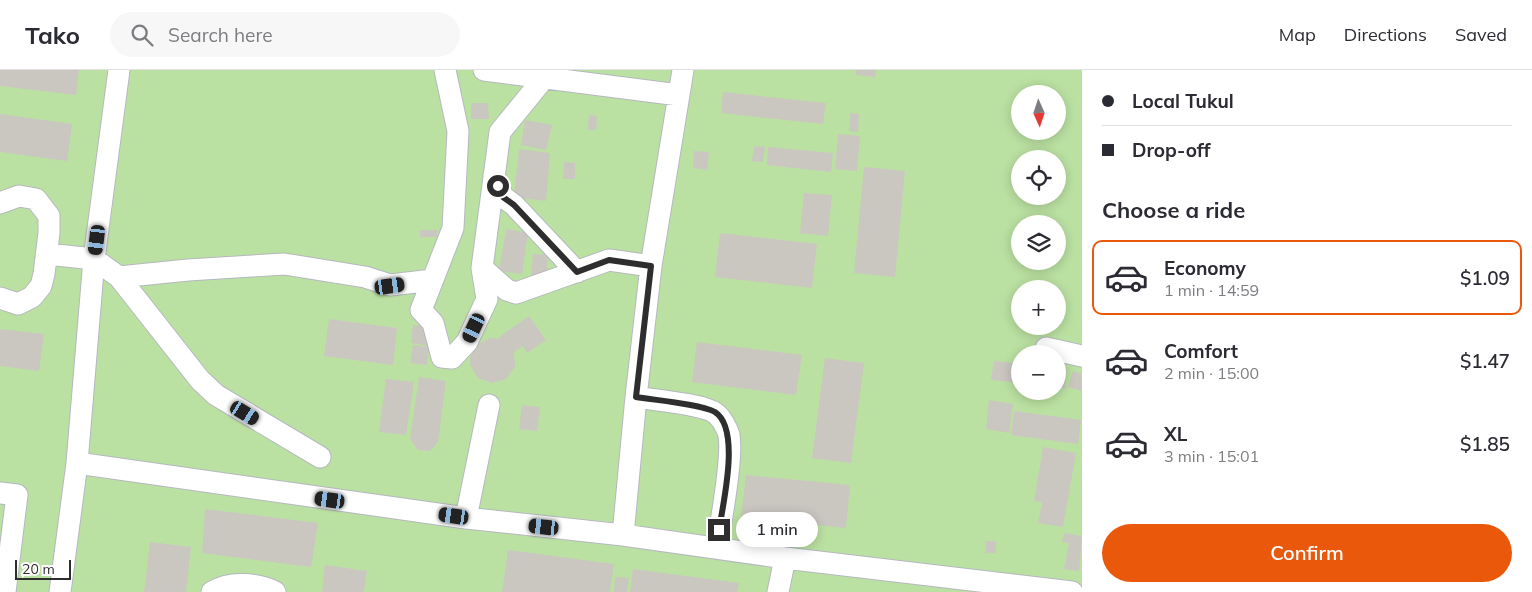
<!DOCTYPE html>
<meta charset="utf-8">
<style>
body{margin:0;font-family:Mulish,sans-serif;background:#f7f7f7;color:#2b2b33;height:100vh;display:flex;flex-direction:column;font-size:19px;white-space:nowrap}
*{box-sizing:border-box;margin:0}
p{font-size:16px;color:#7c7c81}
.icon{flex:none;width:28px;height:28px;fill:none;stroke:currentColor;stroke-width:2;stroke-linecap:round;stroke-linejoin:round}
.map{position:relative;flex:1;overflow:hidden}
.sheet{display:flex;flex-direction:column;background:#fff;width:450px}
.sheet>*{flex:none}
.banner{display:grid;align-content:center;height:110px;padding:0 20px;background:#fff}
.needle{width:32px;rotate:177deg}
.buttons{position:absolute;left:1011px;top:15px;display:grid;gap:10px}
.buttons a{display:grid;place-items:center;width:55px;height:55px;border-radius:50%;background:#fff;box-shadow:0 2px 12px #0003;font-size:25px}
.scale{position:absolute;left:15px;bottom:12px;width:56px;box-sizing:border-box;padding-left:5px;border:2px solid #2e2e2e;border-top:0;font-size:14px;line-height:18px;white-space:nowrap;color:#2e2e2e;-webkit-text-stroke:4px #fff;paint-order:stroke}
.end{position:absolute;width:22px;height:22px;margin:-11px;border:6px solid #2e2e2e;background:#fff;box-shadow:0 0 0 2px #fff}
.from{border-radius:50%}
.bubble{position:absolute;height:35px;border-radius:18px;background:#fff;box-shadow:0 2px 12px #0003;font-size:16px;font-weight:600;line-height:35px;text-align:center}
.car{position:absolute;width:15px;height:30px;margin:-15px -8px;border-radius:6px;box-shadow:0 0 4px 1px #0007;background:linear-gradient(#222 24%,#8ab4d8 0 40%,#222 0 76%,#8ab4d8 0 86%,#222 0)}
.banner b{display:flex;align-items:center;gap:18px;height:48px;font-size:19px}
.banner b+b{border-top:1px solid #e1e1e2}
.banner i{width:12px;height:12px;background:#2b2b33}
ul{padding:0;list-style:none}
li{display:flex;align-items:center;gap:15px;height:75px;margin:0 10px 8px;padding:0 10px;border:2px solid transparent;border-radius:10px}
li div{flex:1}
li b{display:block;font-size:19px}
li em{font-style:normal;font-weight:600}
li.current{border-color:#ea580c}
li>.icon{width:45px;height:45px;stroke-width:1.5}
h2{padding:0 20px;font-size:22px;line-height:60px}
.primary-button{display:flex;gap:10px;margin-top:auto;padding:10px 20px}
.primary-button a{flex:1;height:58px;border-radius:30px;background:#ea580c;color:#fff;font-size:20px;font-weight:600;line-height:58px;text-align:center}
header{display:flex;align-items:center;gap:30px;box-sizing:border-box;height:70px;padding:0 25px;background:#fff;border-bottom:1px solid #e1e1e2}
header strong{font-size:24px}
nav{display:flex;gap:28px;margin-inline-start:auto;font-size:18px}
.search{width:350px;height:45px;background:#f7f7f7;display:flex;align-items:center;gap:12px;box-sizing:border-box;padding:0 18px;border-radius:28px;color:#7c7c81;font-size:19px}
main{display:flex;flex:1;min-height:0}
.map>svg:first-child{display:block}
.green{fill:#bbe1a2;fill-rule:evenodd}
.building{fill:#cac6c0}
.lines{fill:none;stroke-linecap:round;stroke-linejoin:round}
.minor-casing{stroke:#b5b8c0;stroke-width:23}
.minor{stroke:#fff;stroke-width:21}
.route{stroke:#2e2e2e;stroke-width:6}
</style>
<header>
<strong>Tako</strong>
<div class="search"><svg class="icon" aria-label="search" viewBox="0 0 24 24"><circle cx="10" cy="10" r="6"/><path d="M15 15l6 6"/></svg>Search here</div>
<nav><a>Map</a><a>Directions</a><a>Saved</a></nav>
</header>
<main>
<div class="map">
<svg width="1082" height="522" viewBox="0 0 1082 522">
<rect width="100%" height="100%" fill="#eee8e2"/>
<path class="green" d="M0 0H1082V522H0ZM1020 24H1058V61H1020ZM1020 89H1058V126H1020ZM1020 154H1058V191H1020ZM1020 219H1058V256H1020ZM1020 284H1058V321H1020Z"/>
<path class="building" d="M0 0H79L76 25 0 16Z
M856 0H876L875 7 856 5Z
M723 22 826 33 823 54 721 43Z
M471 33H488L489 49H471Z
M850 43 859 44 858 62 849 61Z
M0 44 72 54 67 91 0 82Z
M589 45 597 46 596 60H588Z
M525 50 552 55 546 80 521 75Z
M838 64 860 66 857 101 835 99Z
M754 76 765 77 763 92 752 91Z
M768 77 833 83 831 102 767 95Z
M519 79 550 83 546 131 514 127Z
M694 81 709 82 707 100 693 98Z
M564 92 575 93V109H563Z
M864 97 905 101 895 207 854 203Z
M804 123 832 125 828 166 800 163Z
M506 159 528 163 522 204 499 201Z
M420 160H437V167H420Z
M720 163 817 174 812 218 715 207Z
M533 184 548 185 546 207 531 206Z
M529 246 546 270 527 283 523 276 514 282 515 297 506 309 492 313 478 308 470 295V288L476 275 490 268 501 269 499 267Z
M329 249 397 258 393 295 324 286Z
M413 255 432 257 430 276 411 273Z
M0 259 44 264 39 301 0 296Z
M697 272 802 285 796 325 692 312Z
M413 275 429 277 427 295 410 293Z
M825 288 864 293 851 393 812 388Z
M994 291 1020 294V313L991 310Z
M1058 299 1067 300 1065 319 1058 318Z
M1073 301 1082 304V321L1068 317Z
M419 307 446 311 438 372 430 381 418 380 410 369Z
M386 309 414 312 406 365 379 362Z
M989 330 1013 334 1009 363 986 359Z
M522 335 540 337 537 361 519 359Z
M1014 341 1081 350 1078 374 1011 365Z
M1043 377 1076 383 1063 457 1038 453 1042 432 1034 431Z
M746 405 850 415 846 458 741 447Z
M205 439 318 453 311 497 202 483Z
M1064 463 1082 466 1079 501 1064 499 1069 473 1062 472Z
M986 471H996V483H985Z
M150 472 191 477 186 522H144Z
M508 480 614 494 610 522H502Z
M325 495 367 501 364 522H322Z
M633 499 739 513 737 522H630Z
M615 507 629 508 627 522H614Z"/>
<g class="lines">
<defs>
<path id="minor" d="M445 0 458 61 453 158 421 240 433 253 442 287 452 288 467 272 487 229 482 198 500 62 544 8
M484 0 679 25
M494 105 503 127 514 135 577 202
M0 133 19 126 36 129 49 146V163L44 204 41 216 32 227 18 234 0 228
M47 184 94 189 119 207 200 310 216 325 320 387
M482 198 507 220 516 223 609 190 651 196
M119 207 188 200 284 194 365 207 390 215 433 210
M1046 278 1082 286
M636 327C652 330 703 334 715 343 721 347 727 358 729 365 733 389 721 450 717 477
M77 393 466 448 623 465 785 488 1072 522
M0 423 17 425 5 522
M466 448 489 335
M623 465 636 327 651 196 683 0
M60 522 77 393 94 189 119 0
M212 522C230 511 256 513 275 522
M778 522 785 488"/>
</defs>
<use href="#minor" class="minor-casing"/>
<use href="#minor" class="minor"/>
</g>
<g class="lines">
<path class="route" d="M498 116 503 127 514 135 577 202 609 190 651 196 636 327C653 330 701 334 715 342 741 359 723 433 719 460"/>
</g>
</svg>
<div class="buttons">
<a><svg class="needle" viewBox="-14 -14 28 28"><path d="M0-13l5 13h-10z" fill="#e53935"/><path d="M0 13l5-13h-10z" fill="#7c7c81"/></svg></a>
<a><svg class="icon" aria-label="locate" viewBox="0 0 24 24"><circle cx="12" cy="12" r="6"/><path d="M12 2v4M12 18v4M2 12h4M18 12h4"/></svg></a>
<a><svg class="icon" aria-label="layers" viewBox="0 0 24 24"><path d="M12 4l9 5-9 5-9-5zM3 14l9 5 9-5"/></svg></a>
<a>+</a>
<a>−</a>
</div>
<div class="scale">20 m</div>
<i class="end from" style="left:498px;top:116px"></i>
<i class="end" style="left:719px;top:460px"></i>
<div class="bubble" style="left:736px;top:442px;width:82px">1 min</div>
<i class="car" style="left:97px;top:170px;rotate:187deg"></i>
<i class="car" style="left:390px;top:216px;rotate:82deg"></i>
<i class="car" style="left:474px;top:258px;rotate:205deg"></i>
<i class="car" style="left:245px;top:343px;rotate:121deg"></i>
<i class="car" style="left:330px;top:430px;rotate:278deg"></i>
<i class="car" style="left:454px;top:446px;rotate:278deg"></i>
<i class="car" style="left:544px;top:457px;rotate:276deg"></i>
</div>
<section class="sheet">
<div class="banner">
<b><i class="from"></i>Local Tukul</b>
<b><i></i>Drop-off</b>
</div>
<h2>Choose a ride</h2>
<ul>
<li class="current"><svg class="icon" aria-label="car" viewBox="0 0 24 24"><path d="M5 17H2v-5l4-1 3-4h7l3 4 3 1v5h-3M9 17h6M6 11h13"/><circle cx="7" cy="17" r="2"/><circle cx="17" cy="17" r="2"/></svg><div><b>Economy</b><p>1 min · 14:59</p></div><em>$1.09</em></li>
<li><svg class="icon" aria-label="car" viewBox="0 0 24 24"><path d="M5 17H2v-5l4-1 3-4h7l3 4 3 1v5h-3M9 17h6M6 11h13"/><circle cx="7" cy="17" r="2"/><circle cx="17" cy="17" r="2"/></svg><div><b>Comfort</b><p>2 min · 15:00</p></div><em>$1.47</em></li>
<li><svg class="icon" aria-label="car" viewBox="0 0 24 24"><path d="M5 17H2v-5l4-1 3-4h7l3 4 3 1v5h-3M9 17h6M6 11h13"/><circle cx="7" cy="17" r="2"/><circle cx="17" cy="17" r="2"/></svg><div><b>XL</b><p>3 min · 15:01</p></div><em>$1.85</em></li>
</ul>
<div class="primary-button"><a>Confirm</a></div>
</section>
</main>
